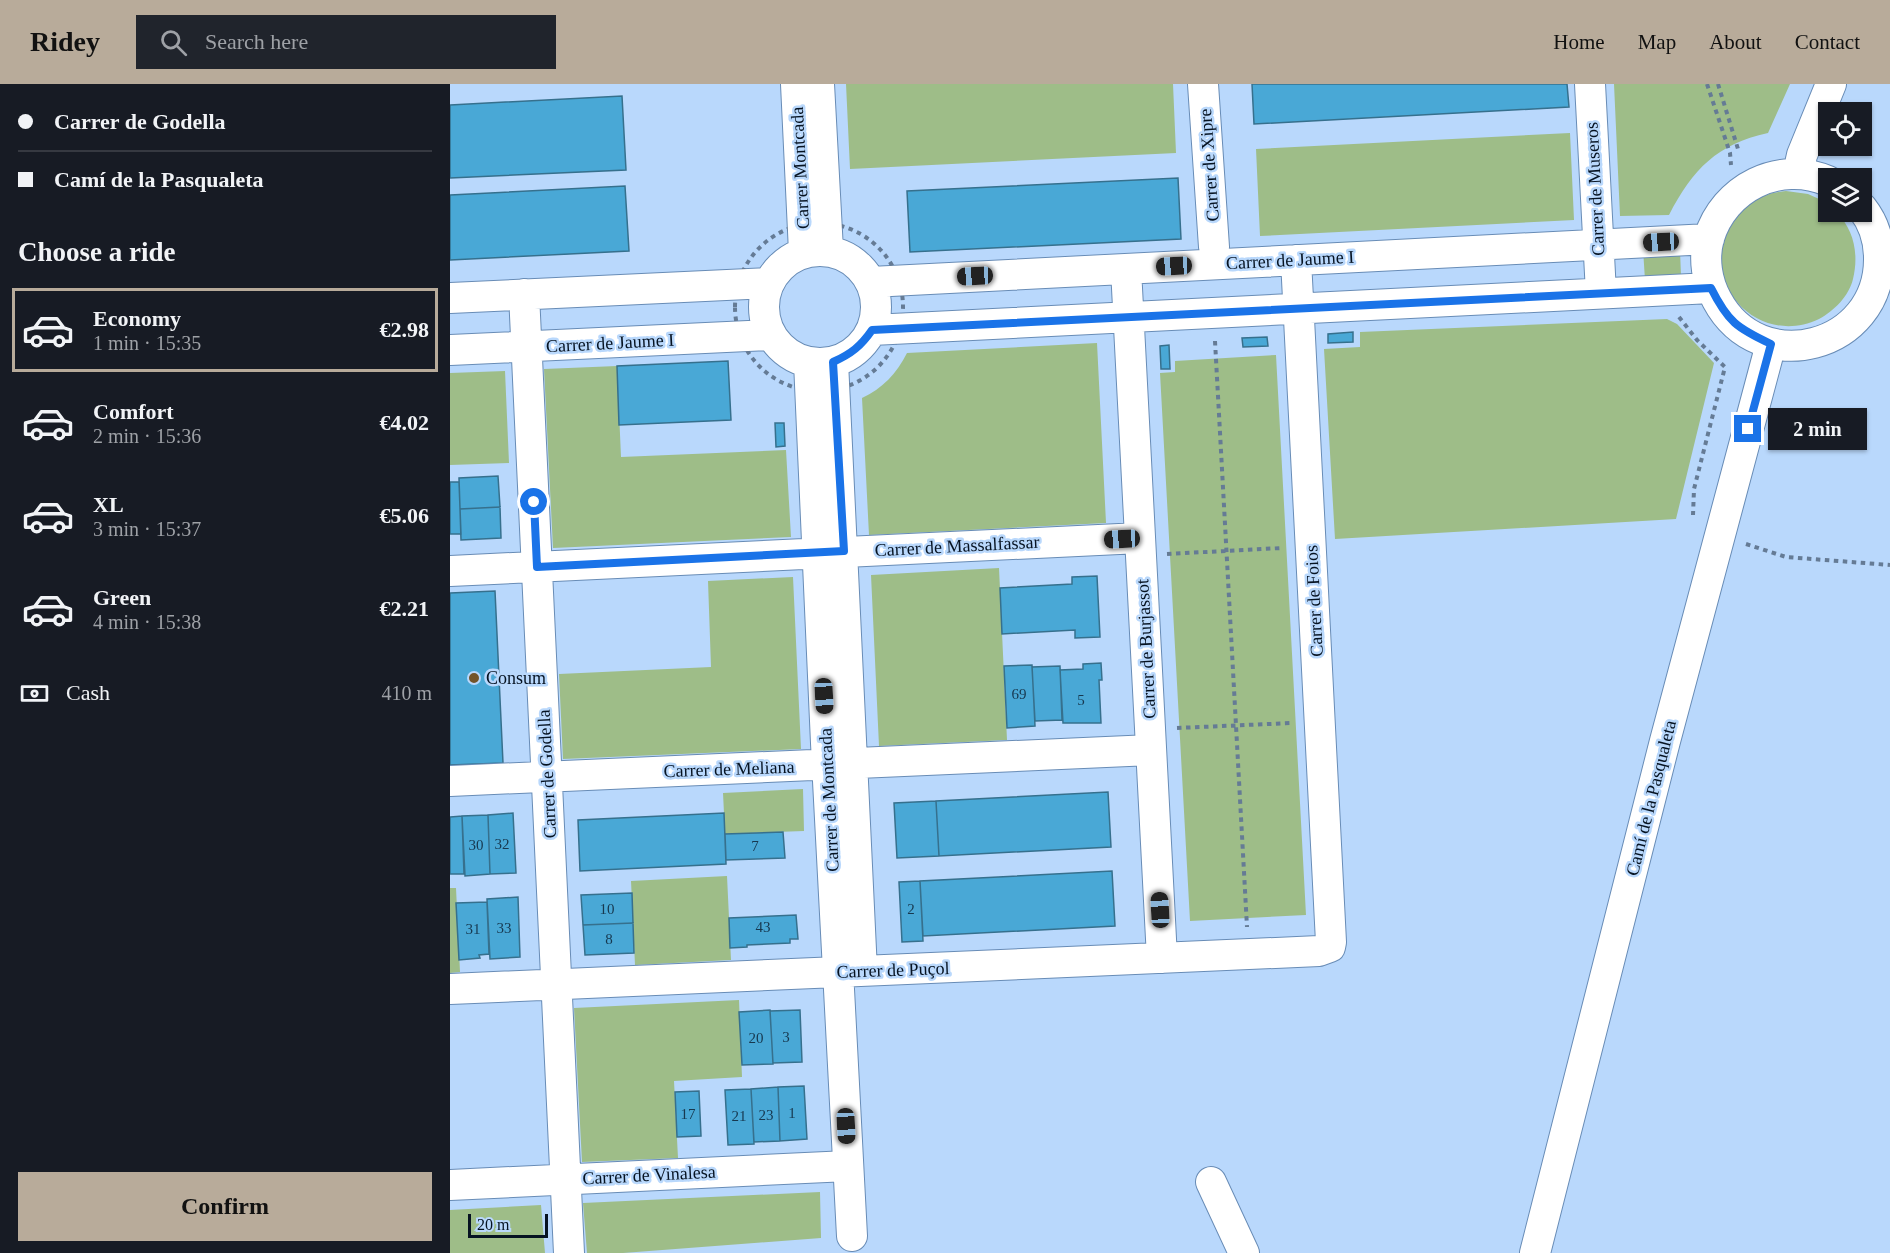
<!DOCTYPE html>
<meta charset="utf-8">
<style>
body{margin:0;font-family:Georgia,serif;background:#20242c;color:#f1f3f6;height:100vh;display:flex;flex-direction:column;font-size:22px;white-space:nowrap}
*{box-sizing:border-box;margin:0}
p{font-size:20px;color:#9ea1a6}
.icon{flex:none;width:33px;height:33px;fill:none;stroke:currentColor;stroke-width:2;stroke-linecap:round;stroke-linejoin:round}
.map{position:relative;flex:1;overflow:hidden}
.sheet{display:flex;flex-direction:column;background:#171b24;width:450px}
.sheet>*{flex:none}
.hud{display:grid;align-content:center;height:132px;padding:0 18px;background:#171b24}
.buttons{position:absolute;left:1368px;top:18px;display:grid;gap:12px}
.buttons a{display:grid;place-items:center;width:54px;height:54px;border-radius:0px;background:#171b24;box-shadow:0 2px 4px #0004;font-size:30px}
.scale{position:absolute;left:18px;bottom:15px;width:80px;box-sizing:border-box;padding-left:6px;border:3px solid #061322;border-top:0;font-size:16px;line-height:21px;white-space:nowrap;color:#061322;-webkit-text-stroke:4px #b9d8fc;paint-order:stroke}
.end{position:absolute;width:27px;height:27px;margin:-14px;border:8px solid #1a73e8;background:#fff;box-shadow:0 0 0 3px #fff}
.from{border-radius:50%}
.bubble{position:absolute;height:42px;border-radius:0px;background:#171b24;box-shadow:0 2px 4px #0004;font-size:20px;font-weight:700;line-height:42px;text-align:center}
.car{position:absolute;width:18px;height:36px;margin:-18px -9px;border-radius:8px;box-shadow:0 0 4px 2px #0007;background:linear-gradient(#222 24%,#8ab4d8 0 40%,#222 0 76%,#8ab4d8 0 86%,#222 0)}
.hud b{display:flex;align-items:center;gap:21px;height:57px;font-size:22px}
.hud b+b{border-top:2px solid #363941}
.hud i{width:15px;height:15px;background:#f1f3f6}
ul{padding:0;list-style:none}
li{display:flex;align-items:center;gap:18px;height:84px;margin:0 12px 9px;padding:0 6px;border:3px solid transparent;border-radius:0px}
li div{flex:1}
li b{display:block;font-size:22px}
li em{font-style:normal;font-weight:700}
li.on{border-color:#b8ab9a}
li>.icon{width:54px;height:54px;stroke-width:1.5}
h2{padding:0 18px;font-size:27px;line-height:72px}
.pay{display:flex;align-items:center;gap:15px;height:66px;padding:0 18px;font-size:22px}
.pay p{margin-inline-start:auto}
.cta{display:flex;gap:12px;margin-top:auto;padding:12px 18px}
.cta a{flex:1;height:69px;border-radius:0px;background:#b8ab9a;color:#111;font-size:24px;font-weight:700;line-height:69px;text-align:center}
header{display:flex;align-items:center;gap:36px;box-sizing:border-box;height:84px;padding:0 30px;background:#b8ab9a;color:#111}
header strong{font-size:28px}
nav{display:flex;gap:33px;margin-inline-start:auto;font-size:21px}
.search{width:420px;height:54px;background:#20242c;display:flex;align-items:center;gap:15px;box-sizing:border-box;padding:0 21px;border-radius:0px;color:#9ea1a6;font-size:22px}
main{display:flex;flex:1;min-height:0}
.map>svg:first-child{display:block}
.green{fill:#9ebd88}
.building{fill:#49a8d6;stroke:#36708d;stroke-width:1.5}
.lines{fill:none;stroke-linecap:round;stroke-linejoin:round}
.minor-casing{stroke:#688cb6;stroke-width:32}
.path{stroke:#657b95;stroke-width:4;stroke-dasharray:4.5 4.5;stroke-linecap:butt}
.minor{stroke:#fff;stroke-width:30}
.route{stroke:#1a73e8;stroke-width:8}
.poi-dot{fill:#735429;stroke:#b9d8fc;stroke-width:2}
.labels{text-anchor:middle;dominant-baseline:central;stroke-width:5;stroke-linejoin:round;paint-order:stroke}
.number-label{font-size:15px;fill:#17384f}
.street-label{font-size:18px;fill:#061322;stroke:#b9d8fc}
.poi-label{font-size:18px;fill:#061322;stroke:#b9d8fc;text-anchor:start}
</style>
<header>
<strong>Ridey</strong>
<div class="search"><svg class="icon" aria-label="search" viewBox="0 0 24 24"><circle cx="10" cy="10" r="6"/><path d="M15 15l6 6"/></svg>Search here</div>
<nav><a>Home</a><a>Map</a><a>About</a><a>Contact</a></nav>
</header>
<main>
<section class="sheet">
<div class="hud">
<b><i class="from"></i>Carrer de Godella</b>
<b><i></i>Camí de la Pasqualeta</b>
</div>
<h2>Choose a ride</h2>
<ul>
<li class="on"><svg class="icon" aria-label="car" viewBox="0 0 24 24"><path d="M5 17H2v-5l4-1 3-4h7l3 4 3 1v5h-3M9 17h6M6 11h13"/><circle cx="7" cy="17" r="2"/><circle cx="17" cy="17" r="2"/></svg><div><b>Economy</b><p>1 min · 15:35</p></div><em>€2.98</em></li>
<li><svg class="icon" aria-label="car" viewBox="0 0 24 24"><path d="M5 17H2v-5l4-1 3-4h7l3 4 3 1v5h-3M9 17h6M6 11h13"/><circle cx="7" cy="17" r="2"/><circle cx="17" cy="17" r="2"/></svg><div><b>Comfort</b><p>2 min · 15:36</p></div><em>€4.02</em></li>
<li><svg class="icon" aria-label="car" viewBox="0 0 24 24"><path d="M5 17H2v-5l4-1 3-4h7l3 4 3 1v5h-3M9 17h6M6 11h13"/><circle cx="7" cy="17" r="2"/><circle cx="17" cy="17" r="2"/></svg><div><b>XL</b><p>3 min · 15:37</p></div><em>€5.06</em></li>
<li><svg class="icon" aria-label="car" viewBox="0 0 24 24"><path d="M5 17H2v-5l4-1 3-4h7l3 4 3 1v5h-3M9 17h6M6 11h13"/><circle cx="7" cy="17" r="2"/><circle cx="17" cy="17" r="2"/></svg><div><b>Green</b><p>4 min · 15:38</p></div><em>€2.21</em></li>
</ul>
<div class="pay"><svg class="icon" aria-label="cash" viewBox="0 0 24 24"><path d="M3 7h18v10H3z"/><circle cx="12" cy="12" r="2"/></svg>Cash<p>410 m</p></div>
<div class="cta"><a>Confirm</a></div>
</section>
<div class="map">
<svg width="1440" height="1169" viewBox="0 0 1440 1169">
<rect width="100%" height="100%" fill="#b9d8fc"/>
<path class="green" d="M396 0H723L726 69 400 85Z
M1164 0H1340L1318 49C1267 60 1243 85 1219 131L1170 132Z
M1120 49 1124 136 810 152 806 65Z
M1336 107 1358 110 1378 119V128H1386C1404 145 1409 170 1403 195 1399 212 1384 227 1369 235 1304 266 1241 190 1286 134 1293 124 1303 116 1314 112 1321 109 1329 108 1336 107Z
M1193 165 1230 166 1231 192 1195 196Z
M1217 235 1227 240 1264 279 1226 435 885 455 874 265 910 263V248Z
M647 259 656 439 419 451 412 314C432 305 447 289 457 269Z
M826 271 856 831 740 837 710 289 725 288V277Z
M167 282 171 373 336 366 341 453 103 464 94 285Z
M55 287 59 379 0 381V289Z
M549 484 557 656 429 662 421 491Z
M343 493 351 665 113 675 109 590 261 583 258 497Z
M353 705 354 747 275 750 273 709Z
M277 792 281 876 185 881 181 797Z
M0 804H6L10 888 0 889Z
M289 916 292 993 224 997 228 1074 132 1078 124 924Z
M370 1108 371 1154 173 1169H137L133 1119Z
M91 1121 95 1169H0V1126Z"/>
<path class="building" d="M802 0H1117L1119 23 804 40Z
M172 12 176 86 0 94V21Z
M728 94 731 155 460 168 457 107Z
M175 102 179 167 0 176V111Z
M903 248V258L878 259V250Z
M817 253 818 262 793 263 792 254Z
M719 261 720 285H711L710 262Z
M278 277 281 336 169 341 167 282Z
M325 339H334L335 362 326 363Z
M48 392 50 423 10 425 9 394Z
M0 398H9L11 450H0Z
M50 423 51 454 11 456 10 425Z
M647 492 650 553 625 554V546L552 550 550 504 622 500V493Z
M45 507 53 679 0 681V509Z
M651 579 652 596H649L651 639H613L610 586 633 585V580Z
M582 581 585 642 557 644 554 582Z
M610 582 612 636 585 637 582 583Z
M658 708 661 763 489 772 486 717Z
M486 717 489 772 447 774 444 719Z
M63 729 66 789 40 790 38 731Z
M274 729 276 780 130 787 128 736Z
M38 731 40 790 15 792 12 732Z
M12 732 14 790H0V733Z
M333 748 335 774 276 776 275 750Z
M662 787 665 842 473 852 470 797Z
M470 797 473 857 452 858 449 798Z
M182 809 183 839 133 841 131 811Z
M68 813 70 873 40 875 37 815Z
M37 818 39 870 29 871 30 874 9 876 6 819Z
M346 831 348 855H340V859L297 861V863L280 864 279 834Z
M183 839 184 869 135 871 133 841Z
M320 926 323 980 292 981 289 928Z
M350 926 352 978 323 979 320 927Z
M354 1002 357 1055 330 1057 328 1003Z
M328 1003 330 1057 304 1058 301 1005Z
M301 1005 304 1060 278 1061 275 1006Z
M249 1007 251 1052 227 1053 225 1008Z"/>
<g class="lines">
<defs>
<path id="minor" d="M346 0 354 168
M369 0 378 166
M753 0 764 163
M1140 0 1151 209
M1348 89 1352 71 1381 0
M1378 97C1329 76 1274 104 1259 154 1253 175 1257 198 1267 216 1310 296 1430 264 1429 174 1429 155 1423 138 1412 124
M314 223a56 56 0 1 1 112 0a56 56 0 1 1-112 0Z
M676 185 712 874
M421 198 1259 155
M74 210 119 1169
M0 214 318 199
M422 246 1261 204
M0 266 320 251
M359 278 376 659 402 1152
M383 278 412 887
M0 487 690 454
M0 697 701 666
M0 905 869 867 880 863 881 858 846 176
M761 1098 794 1169
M0 1101 398 1082
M1085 1169 1215 657 1321 260"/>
</defs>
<use href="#minor" class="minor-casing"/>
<path class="path" d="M1257 0 1280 69 1281 81
M1268 0 1288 65
M285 223a84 84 0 1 1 168 0a84 84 0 1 1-168 0Z
M1229 233 1247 256 1275 283 1244 405 1243 431
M765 257 797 843
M1296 460 1336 473 1440 481
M717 470 832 464
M727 644 842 639"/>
<use href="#minor" class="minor"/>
</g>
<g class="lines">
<path class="route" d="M84 418 87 483 394 467 383 278C401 270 411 262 422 246L1261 204C1278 238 1287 244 1321 260L1298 345"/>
</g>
<circle class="poi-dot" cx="24" cy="594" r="6"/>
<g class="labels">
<g class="number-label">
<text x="569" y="610">69</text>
<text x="631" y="616">5</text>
<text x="52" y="760">32</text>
<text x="26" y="761">30</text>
<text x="305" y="762">7</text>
<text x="157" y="825">10</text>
<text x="461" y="825">2</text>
<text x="313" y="843">43</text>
<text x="54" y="844">33</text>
<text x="23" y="845">31</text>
<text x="159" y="855">8</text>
<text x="336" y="953">3</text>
<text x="306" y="954">20</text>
<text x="342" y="1029">1</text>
<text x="238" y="1030">17</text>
<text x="316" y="1031">23</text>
<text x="289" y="1032">21</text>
</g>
<g class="street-label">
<text transform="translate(759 81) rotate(-94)">Carrer de Xipre</text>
<text transform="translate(350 84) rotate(-93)">Carrer Montcada</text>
<text transform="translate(1145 105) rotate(-93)">Carrer de Museros</text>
<text transform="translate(840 176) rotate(-3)">Carrer de Jaume I</text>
<text transform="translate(160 259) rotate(-3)">Carrer de Jaume I</text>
<text transform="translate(507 462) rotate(-3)">Carrer de Massalfassar</text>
<text transform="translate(864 517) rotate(-93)">Carrer de Foios</text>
<text transform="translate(696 565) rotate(-93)">Carrer de Burjassot</text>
<text transform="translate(279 685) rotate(-2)">Carrer de Meliana</text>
<text transform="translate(97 690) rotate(-93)">Carrer de Godella</text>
<text transform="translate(1201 714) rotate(-76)">Camí de la Pasqualeta</text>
<text transform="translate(379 716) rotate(-93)">Carrer de Montcada</text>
<text transform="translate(443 886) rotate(-2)">Carrer de Puçol</text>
<text transform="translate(199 1091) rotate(-3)">Carrer de Vinalesa</text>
</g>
<g class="poi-label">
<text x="36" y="594">Consum</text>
</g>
</g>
</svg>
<div class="buttons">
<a><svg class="icon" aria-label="locate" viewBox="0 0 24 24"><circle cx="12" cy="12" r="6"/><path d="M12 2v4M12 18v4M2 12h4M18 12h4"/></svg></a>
<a><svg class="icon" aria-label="layers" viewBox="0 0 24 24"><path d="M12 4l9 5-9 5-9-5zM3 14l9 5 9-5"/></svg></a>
</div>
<div class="scale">20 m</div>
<i class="end from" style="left:84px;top:418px"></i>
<i class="end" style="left:1298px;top:345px"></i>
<div class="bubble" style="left:1318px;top:324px;width:99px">2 min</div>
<i class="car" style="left:1211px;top:158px;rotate:267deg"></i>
<i class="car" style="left:724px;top:182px;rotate:267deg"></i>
<i class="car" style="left:525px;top:192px;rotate:267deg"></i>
<i class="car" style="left:672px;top:455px;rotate:267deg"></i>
<i class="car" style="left:374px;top:612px;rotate:177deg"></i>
<i class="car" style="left:710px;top:826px;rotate:357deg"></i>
<i class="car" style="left:396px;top:1042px;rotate:177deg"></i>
</div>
</main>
